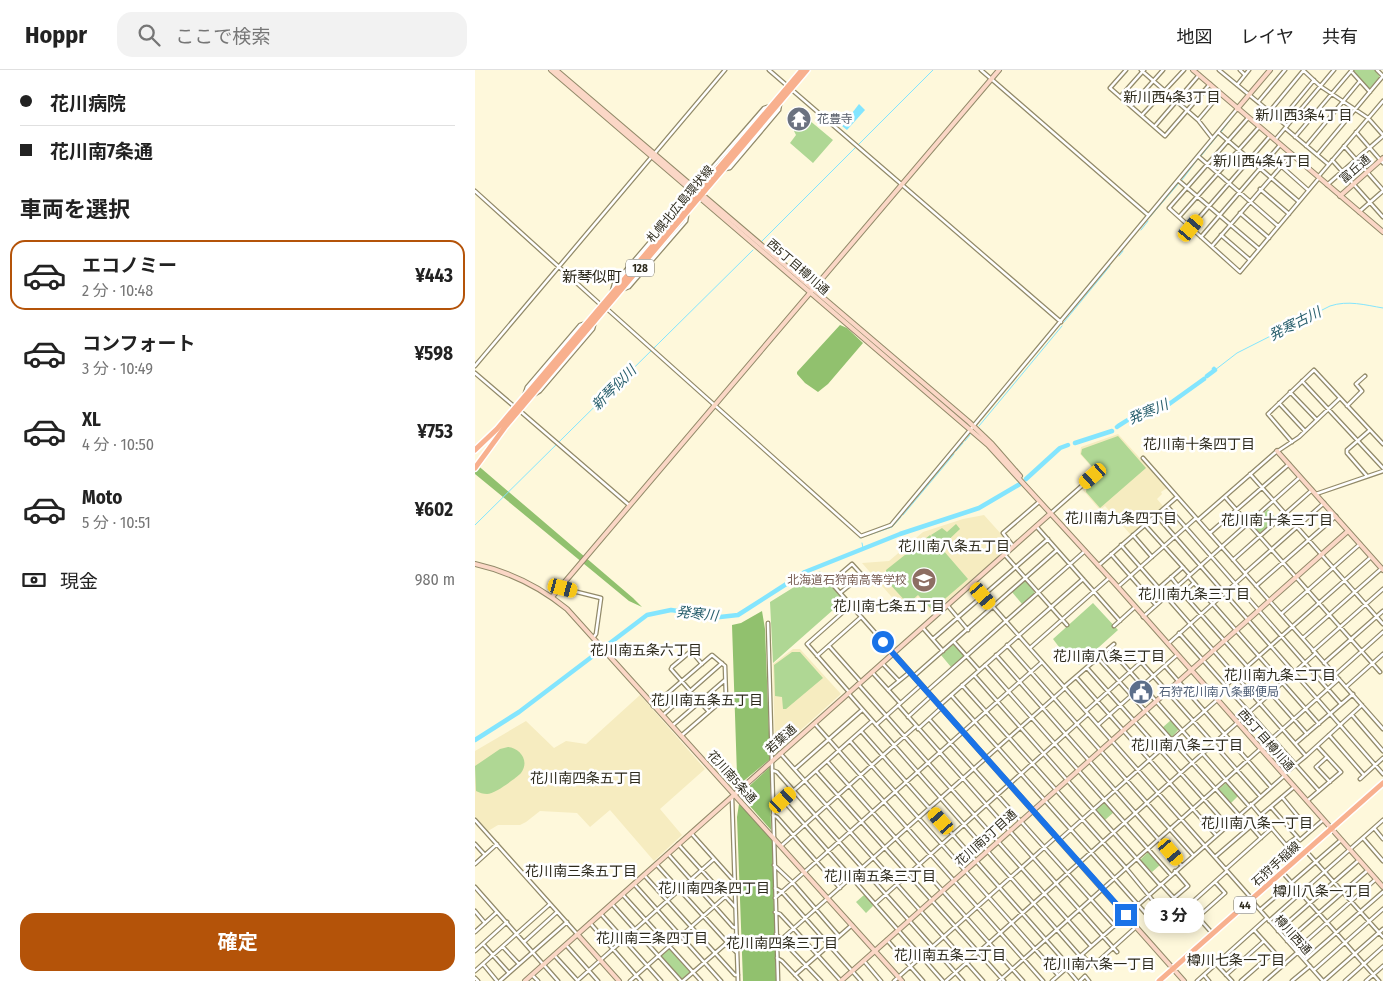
<!DOCTYPE html>
<html lang="ja">
<meta charset="utf-8">
<style>
body{margin:0;font-family:"Fira Sans Condensed","Noto Sans JP",sans-serif;background:#f2f2f2;color:#222;height:100vh;display:flex;flex-direction:column;font-size:19px;white-space:nowrap}
*{box-sizing:border-box;margin:0}
p{font-size:16px;color:#767676}
.icon{flex:none;width:28px;height:28px;fill:none;stroke:currentColor;stroke-width:2;stroke-linecap:round;stroke-linejoin:round}
.map{position:relative;flex:1;overflow:hidden}
.side{display:flex;flex-direction:column;background:#fff;width:475px}
.side>*{flex:none}
.banner{display:grid;align-content:center;height:110px;padding:0 20px;background:#fff}
.end{position:absolute;width:22px;height:22px;margin:-11px;border:6px solid #1a73e8;background:#fff;box-shadow:0 0 0 2px #fff}
.from{border-radius:50%}
.bubble{position:absolute;height:35px;border-radius:15px;background:#fff;box-shadow:0 2px 12px #0003;font-size:16px;font-weight:700;line-height:35px;text-align:center}
.car{position:absolute;width:15px;height:30px;margin:-15px -8px;border-radius:6px;box-shadow:0 0 4px 1px #0007;background:linear-gradient(#f5c518 24%,#345 0 40%,#f5c518 0 76%,#345 0 86%,#f5c518 0)}
.banner b{display:flex;align-items:center;gap:18px;height:48px;font-size:19px}
.banner b+b{border-top:1px solid #e0e0e0}
.banner i{width:12px;height:12px;background:#222}
ul{padding:0;list-style:none}
li{display:flex;align-items:center;gap:15px;height:70px;margin:0 10px 8px;padding:0 10px;border:2px solid transparent;border-radius:15px}
li div{flex:1}
li b{display:block;font-size:19px}
li em{font-style:normal;font-weight:700}
li.active{border-color:#b45309}
li>.icon{width:45px;height:45px;stroke-width:1.5}
h2{padding:0 20px;font-size:22px;line-height:60px}
.pay{display:flex;align-items:center;gap:12px;height:55px;padding:0 20px;font-size:19px}
.pay p{margin-inline-start:auto}
.action{display:flex;gap:10px;margin-top:auto;padding:10px 20px}
.action a{flex:1;height:58px;border-radius:15px;background:#b45309;color:#fff;font-size:20px;font-weight:700;line-height:58px;text-align:center}
header{display:flex;align-items:center;gap:30px;box-sizing:border-box;height:70px;padding:0 25px;background:#fff;border-bottom:1px solid #e0e0e0}
header strong{font-size:24px}
nav{display:flex;gap:28px;margin-inline-start:auto;font-size:18px}
.search{width:350px;height:45px;background:#f2f2f2;display:flex;align-items:center;gap:12px;box-sizing:border-box;padding:0 18px;border-radius:15px;color:#767676;font-size:19px}
main{display:flex;flex:1;min-height:0}
.map>svg:first-child{display:block}
.built{fill:#f6ecc0}
.green{fill:#afd794}
.forest{fill:#91c16e}
.water{fill:#83e5fe}
.lines{fill:none;stroke-linecap:round;stroke-linejoin:round}
.stream{stroke:#83e5fe;stroke-width:1}
.river{stroke:#83e5fe;stroke-width:4.5}
.street-casing{stroke:#928a69;stroke-width:5}
.secondary-casing{stroke:#928a69;stroke-width:6}
.primary-casing{stroke:#fff;stroke-width:8}
.street{stroke:#fff;stroke-width:2.5}
.secondary{stroke:#fbd7c6;stroke-width:4}
.primary{stroke:#f8b08e;stroke-width:5}
.route{stroke:#1a73e8;stroke-width:6}
.labels{text-anchor:middle;dominant-baseline:central;stroke-width:5;stroke-linejoin:round;paint-order:stroke}
.shield{fill:#fff;stroke:#6b695f;stroke-width:1}
.shield-label{font-size:11px;font-weight:bold;fill:#2c291b}
.worship-label{font-size:12px;fill:#5b616d;stroke:#fff;text-anchor:start}
.street-label{font-size:12px;fill:#2c291b;stroke:#fff}
.education-label{font-size:12px;fill:#785e54;stroke:#fff;text-anchor:end}
.service-label{font-size:12px;fill:#4e5e75;stroke:#fff;text-anchor:start}
.neighbourhood-label{font-size:14px;fill:#2c291b;stroke:#fff}
.water-label{font-size:14px;font-style:italic;fill:#2a606e;stroke:#fff}
.quarter-label{font-size:15px;fill:#2c291b;stroke:#fff}
</style>
<header>
<strong>Hoppr</strong>
<div class="search"><svg class="icon" aria-label="search" viewBox="0 0 24 24"><circle cx="10" cy="10" r="6"/><path d="M15 15l6 6"/></svg>ここで検索</div>
<nav><a>地図</a><a>レイヤ</a><a>共有</a></nav>
</header>
<main>
<section class="side">
<div class="banner">
<b><i class="from"></i>花川病院</b>
<b><i></i>花川南7条通</b>
</div>
<h2>車両を選択</h2>
<ul>
<li class="active"><svg class="icon" aria-label="car" viewBox="0 0 24 24"><path d="M5 17H2v-5l4-1 3-4h7l3 4 3 1v5h-3M9 17h6M6 11h13"/><circle cx="7" cy="17" r="2"/><circle cx="17" cy="17" r="2"/></svg><div><b>エコノミー</b><p>2 分 · 10:48</p></div><em>¥443</em></li>
<li><svg class="icon" aria-label="car" viewBox="0 0 24 24"><path d="M5 17H2v-5l4-1 3-4h7l3 4 3 1v5h-3M9 17h6M6 11h13"/><circle cx="7" cy="17" r="2"/><circle cx="17" cy="17" r="2"/></svg><div><b>コンフォート</b><p>3 分 · 10:49</p></div><em>¥598</em></li>
<li><svg class="icon" aria-label="car" viewBox="0 0 24 24"><path d="M5 17H2v-5l4-1 3-4h7l3 4 3 1v5h-3M9 17h6M6 11h13"/><circle cx="7" cy="17" r="2"/><circle cx="17" cy="17" r="2"/></svg><div><b>XL</b><p>4 分 · 10:50</p></div><em>¥753</em></li>
<li><svg class="icon" aria-label="car" viewBox="0 0 24 24"><path d="M5 17H2v-5l4-1 3-4h7l3 4 3 1v5h-3M9 17h6M6 11h13"/><circle cx="7" cy="17" r="2"/><circle cx="17" cy="17" r="2"/></svg><div><b>Moto</b><p>5 分 · 10:51</p></div><em>¥602</em></li>
</ul>
<div class="pay"><svg class="icon" aria-label="cash" viewBox="0 0 24 24"><path d="M3 7h18v10H3z"/><circle cx="12" cy="12" r="2"/></svg>現金<p>980 m</p></div>
<div class="action"><a>確定</a></div>
</section>
<div class="map">
<svg width="908" height="911" viewBox="0 0 908 911">
<rect width="100%" height="100%" fill="#fef8db"/>
<path class="built" d="M643 364 692 418 686 422 687 424 682 429 688 436 656 465 630 436 625 440 607 419 622 406 620 401 605 384 606 377Z
M509 445 536 475 457 544 443 527 429 541 387 493 414 491 448 462 488 449Z
M318 579H325L366 624 300 683 298 594Z
M165 625 230 699 185 739 207 765 179 791 135 740 115 757 102 743 65 741 51 752 45 755H23L13 761 0 746V681L51 651 79 678 91 671 111 674Z"/>
<path class="green" d="M878 0H900L905 7 894 19Z
M334 50 358 70 338 93 315 73 321 65 319 61 326 54 329 56Z
M643 366 671 398 625 438 611 422 612 416 624 406 621 401 606 384 607 379Z
M793 439 802 449 785 463 777 454Z
M481 454 485 459 466 477 456 465 467 458 472 462Z
M455 465 493 509 457 540 443 525 433 534 411 510V500Z
M345 501 368 528 367 532 298 593 295 532Z
M549 511H551L560 523 547 534 537 522Z
M618 533 643 560 604 595 593 583 590 585 578 569Z
M479 574 489 586 476 597 466 585Z
M317 582H325L348 608 311 639H308L307 627 300 626 299 595Z
M696 650 704 659 697 667 687 658Z
M33 677C45 678 55 691 46 703 41 708 20 724 12 724 8 724 5 723 1 721L0 696 25 679Z
M752 712 764 725 755 734 743 720Z
M629 733 639 742 630 750 621 740Z
M673 782 685 795 677 802 665 790Z
M389 825 397 833 398 836 391 843 381 832Z
M194 879 215 902 206 910 186 886Z"/>
<path class="forest" d="M365 255 372 258 388 273 353 314 343 322 330 313 322 304V302Z
M0 393 158 528 167 537 154 531 0 404Z
M287 541 290 559 295 689 265 714 262 705 257 555 266 553Z
M295 697 296 760 267 727 268 722Z
M264 734 297 768 301 911H268L262 747Z"/>
<path class="water" d="M384 34 390 40 372 60 367 56Z"/>
<g class="lines">
<path class="stream" d="M746 62 759 45
M726 86 743 65
M707 110 722 90
M674 148 704 113
M666 160 673 151
M287 171 458 0
M644 186 648 181
M589 252 635 196
M740 300 762 283 855 236C873 230 890 235 908 238
M504 356 587 256
M490 371 495 365
M481 381 488 373
M428 445 479 384
M0 455 278 180
M385 468 417 457 426 447
M387 473 388 478"/>
<path class="river" d="M732 306 740 300 739 299
M642 357C651 351 659 344 671 346L683 338 690 337 729 309
M600 373 637 361
M551 409 585 378 593 375
M0 670 44 642 172 545 196 540 245 547 263 545 330 502 425 464 504 438 545 414"/>
<defs>
<path id="street" d="M294 0 586 252
M506 0 673 145
M651 0 635 18 690 66 735 14
M666 0 723 50 737 68
M744 0 812 56
M765 0 770 5
M828 0 845 16 893 48 908 65
M902 0 908 6
M876 1 895 22
M762 15 774 0
M645 27 669 0
M784 31 810 0
M656 36 688 0
M795 41 828 1
M667 45 709 0
M773 48 694 138 765 202 844 108
M723 50 745 24
M806 50 839 10
M680 56 724 5
M810 58 853 94
M743 62 823 131
M881 62 908 93
M820 67 877 0
M800 70 859 0
M831 76 885 11
M869 76 908 120
M842 85 908 6
M723 86 803 156
M857 90 908 147
M806 96 833 120
M250 99 255 98 304 40 305 34
M234 106 236 99 289 38 295 36
M843 107 908 31
M703 110 784 179
M852 115 908 66
M785 119 814 144
M0 121 126 235
M884 142 908 121
M765 143 794 168
M704 147 784 57
M716 157 795 66
M746 165 775 190
M726 167 805 75
M737 176 817 84
M149 219 154 217 211 151 212 145
M137 221 139 214 192 152 197 151
M131 238 386 466 416 455 762 39
M0 296 250 0
M0 303 41 338
M827 311 908 398
M815 322 842 350
M50 323 52 317 105 255 111 253
M60 324 65 321 118 259 119 255
M804 333 830 361
M872 336 887 321 881 314 890 306
M45 341 154 435
M817 372 793 344 839 300 908 374
M803 381 824 367 865 328
M668 388 908 659
M775 404 908 554
M892 406 872 383V380L895 360
M841 424 908 401
M750 427 905 602
M692 436 866 634
M576 443 618 406
M681 445 908 704
M723 450 802 381
M670 455 715 505
M561 456 645 551
M735 463 814 394
M658 465 677 487
M646 475 831 686 809 704
M538 476 528 463 564 432
M636 484 681 535
M530 485 592 555
M758 490 837 420
M623 496 702 427
M770 503 849 433
M713 506 844 654
M351 507 418 583
M696 507 703 516
M356 512 377 494 387 505 365 523
M719 513 709 522V525L832 664
M498 514 777 829
M644 516 721 448
M781 516 861 446
M86 518 126 528 121 564 118 568
M684 518 708 497
M473 536 493 560
M806 544 885 474
M668 547 825 407
M293 553 303 911
M639 556 660 537
M448 558 468 581
M704 563 844 721
M828 568 907 498
M458 569 573 469
M479 572 504 600
M694 573 771 504
M532 575 718 785
M354 576 386 612
M555 578 634 508
M634 578 774 736
M838 581 908 519
M521 585 707 796
M342 586 386 547
M623 588 764 745
M407 593 424 611
M849 593 908 541
M227 594 216 581 197 597 196 599 234 642
M510 595 696 805
M690 596 796 717
M612 598 752 755
M397 602 425 633
M499 605 685 815
M860 605 908 562
M439 606 582 480
M601 607 741 765
M383 614 616 876
M487 615 651 798 679 832
M589 617 639 574
M871 617 908 584
M413 620 435 602
M452 621 610 481
M374 622 332 574 376 535
M373 623 605 886
M476 625 673 846
M739 626 896 487
M423 635 642 882
M465 635 608 509
M178 636 237 585 250 596 251 627 206 666
M611 641 666 592 785 726
M188 645 247 593
M877 645 908 681
M433 647 456 626
M454 649 639 855
M340 654 568 911
M198 655 250 610
M401 655 446 615
M623 655 702 585
M443 659 466 638
M386 661 594 896
M854 665 889 705
M375 671 583 905
M821 673 878 624
M305 683 508 911
M831 686 887 635
M852 687 841 697 855 712
M352 691 548 911
M320 699 387 640
M297 700 302 702 488 911
M341 701 529 911
M885 709 908 688
M807 727 835 761
M257 728 263 911
M308 730 468 911
M832 731 866 702 842 676
M776 734 811 775 822 767
M796 737 825 770 848 750
M299 738 397 651
M298 745 302 747 365 818
M766 745 786 768
M786 745 819 717
M0 750 103 865
M899 758 908 769
M216 763 260 812
M888 768 908 791
M584 770 742 630
M0 774 10 785
M203 774 260 837
M306 776 441 656
M831 781 908 867
M193 784 258 857 261 858
M740 787 776 756
M0 794 22 774
M181 794 262 883
M299 795 318 813 364 866
M751 799 797 758
M808 803 904 911
M169 805 260 905H263
M159 814 246 911
M686 814 699 828 713 816 700 801
M0 817 83 911
M300 818 307 822 386 911
M148 825 226 911
M300 828 567 592
M777 831 848 911
M137 834 206 911
M400 834 613 644
M785 840 866 770
M0 841 10 853
M300 842 305 844 319 859 366 911
M126 844 186 911
M723 847 750 823 740 812
M794 851 908 750
M115 853 166 911
M779 860 810 894
M803 861 884 790
M0 862 22 842
M737 863 713 836 752 801
M301 864 346 911
M412 870 448 911
M812 871 893 800
M49 872 82 842
M8 874 34 903
M301 874 590 618
M91 875 123 911
M28 877 44 894
M821 880 901 809
M0 881 32 852
M79 885 102 910
M607 885 616 895H619L661 857
M302 888 307 891 326 911
M830 890 908 822
M389 891 406 911
M8 894 22 911
M741 894 757 911
M591 898 602 911
M839 900 908 839
M0 901 75 834
M57 905 63 911
M320 905 377 855
M729 905 734 911
M751 905 789 871
M0 908 3 911
M25 911 92 852
M102 911 239 789
M155 911 260 818
M208 911 261 865
M419 911 581 767
M471 911 841 583
M524 911 864 609
M577 911 809 706
M605 911 610 906 614 911
M722 911 792 848
M766 911 799 882
M790 911 823 882
M817 911 835 896
M849 911 908 859
M870 911 908 877
M891 911 908 896"/>
<path id="secondary" d="M76 0 513 375 643 517 908 817
M81 0 494 352 517 374 545 406
M718 0 908 162
M762 39 795 0
M865 126 908 88
M802 381 908 500
M0 494C35 502 64 516 92 539L427 911
M77 527 524 0
M418 583 709 911
M103 865 144 911
M50 911 576 443
M366 911 873 461"/>
<path id="primary" d="M0 380 22 359 327 0
M0 398 30 357 332 0
M684 911 908 713"/>
</defs>
<use href="#street" class="street-casing"/>
<use href="#secondary" class="secondary-casing"/>
<use href="#primary" class="primary-casing"/>
<use href="#street" class="street"/>
<use href="#secondary" class="secondary"/>
<use href="#primary" class="primary"/>
</g>
<g class="lines">
<path class="route" d="M408 572 651 845"/>
</g>
<defs>
<symbol id="temple-disc" viewBox="-11 -11 22 22"><circle r="9.5" fill="#6b7280" stroke="#fff"/><path d="M0-6L5-2H3V0L6.5 2.5H4V6H1.5V3h-3V6H-4V2.5H-6.5L-3 0V-2H-5Z" fill="#fff"/></symbol>
<symbol id="school-disc" viewBox="-11 -11 22 22"><circle r="9.5" fill="#8d6e63" stroke="#fff"/><path d="M0-5L7-2L0 1L-7-2ZM-4 1L0 2.5L4 1V4Q0 6-4 4Z" fill="#fff"/></symbol>
<symbol id="civic-disc" viewBox="-11 -11 22 22"><circle r="9.5" fill="#5c6f8a" stroke="#fff"/><path d="M-.6-6.5H3V-4.5H.6V-3L4-1V1h2V6H-6V1h2V-1L-.6-3ZM-1.2 2.5V6h2.4V2.5Z" fill="#fff"/></symbol>
</defs>
<g fill-rule="evenodd">
<use href="#temple-disc" x="310" y="35" width="28" height="28"/>
<use href="#school-disc" x="435" y="496" width="28" height="28"/>
<use href="#civic-disc" x="652" y="608" width="28" height="28"/>
</g>
<g class="labels">
<g class="shield">
<rect x="151" y="189.5" width="28" height="17" rx="4"/>
<rect x="759" y="826.5" width="22" height="17" rx="4"/>
</g>
<g class="shield-label">
<text x="165" y="198">128</text>
<text x="770" y="835">44</text>
</g>
<g class="worship-label">
<text x="342" y="49">花豊寺</text>
</g>
<g class="street-label">
<text transform="translate(880 99) rotate(-41)">富丘通</text>
<text transform="translate(205 134) rotate(-50)">札幌北広島環状線</text>
<text transform="translate(323 197) rotate(41)">西5丁目樽川通</text>
<text transform="translate(306 669) rotate(-42)">若葉通</text>
<text transform="translate(791 670) rotate(49)">西5丁目樽川通</text>
<text transform="translate(257 707) rotate(48)">花川南5条通</text>
<text transform="translate(511 768) rotate(-42)">花川南3丁目通</text>
<text transform="translate(801 794) rotate(-42)">石狩手稲線</text>
<text transform="translate(818 865) rotate(48)">樽川西通</text>
</g>
<g class="education-label">
<text x="432" y="510">北海道石狩南高等学校</text>
</g>
<g class="service-label">
<text x="684" y="622">石狩花川南八条郵便局</text>
</g>
<g class="neighbourhood-label">
<text x="697" y="27">新川西4条3丁目</text>
<text x="829" y="45">新川西3条4丁目</text>
<text x="787" y="91">新川西4条4丁目</text>
<text x="724" y="374">花川南十条四丁目</text>
<text x="646" y="448">花川南九条四丁目</text>
<text x="802" y="450">花川南十条三丁目</text>
<text x="479" y="476">花川南八条五丁目</text>
<text x="719" y="524">花川南九条三丁目</text>
<text x="414" y="536">花川南七条五丁目</text>
<text x="171" y="580">花川南五条六丁目</text>
<text x="634" y="586">花川南八条三丁目</text>
<text x="805" y="605">花川南九条二丁目</text>
<text x="232" y="630">花川南五条五丁目</text>
<text x="712" y="675">花川南八条二丁目</text>
<text x="111" y="708">花川南四条五丁目</text>
<text x="782" y="753">花川南八条一丁目</text>
<text x="106" y="801">花川南三条五丁目</text>
<text x="405" y="806">花川南五条三丁目</text>
<text x="239" y="818">花川南四条四丁目</text>
<text x="847" y="821">樽川八条一丁目</text>
<text x="177" y="868">花川南三条四丁目</text>
<text x="307" y="873">花川南四条三丁目</text>
<text x="475" y="885">花川南五条二丁目</text>
<text x="761" y="890">樽川七条一丁目</text>
<text x="624" y="894">花川南六条一丁目</text>
</g>
<g class="water-label">
<text transform="translate(820 254) rotate(-27)">発寒古川</text>
<text transform="translate(139 318) rotate(-45)">新琴似川</text>
<text transform="translate(673 342) rotate(-23)">発寒川</text>
<text transform="translate(222 544) rotate(6)">発寒川</text>
</g>
<g class="quarter-label">
<text x="117" y="207">新琴似町</text>
</g>
</g>
</svg>
<i class="end from" style="left:408px;top:572px"></i>
<i class="end" style="left:651px;top:845px"></i>
<div class="bubble" style="left:669px;top:828px;width:60px">3 分</div>
<i class="car" style="left:716px;top:158px;rotate:40deg"></i>
<i class="car" style="left:618px;top:406px;rotate:229deg"></i>
<i class="car" style="left:88px;top:518px;rotate:105deg"></i>
<i class="car" style="left:508px;top:526px;rotate:139deg"></i>
<i class="car" style="left:308px;top:730px;rotate:48deg"></i>
<i class="car" style="left:466px;top:751px;rotate:319deg"></i>
<i class="car" style="left:696px;top:782px;rotate:140deg"></i>
</div>
</main>
